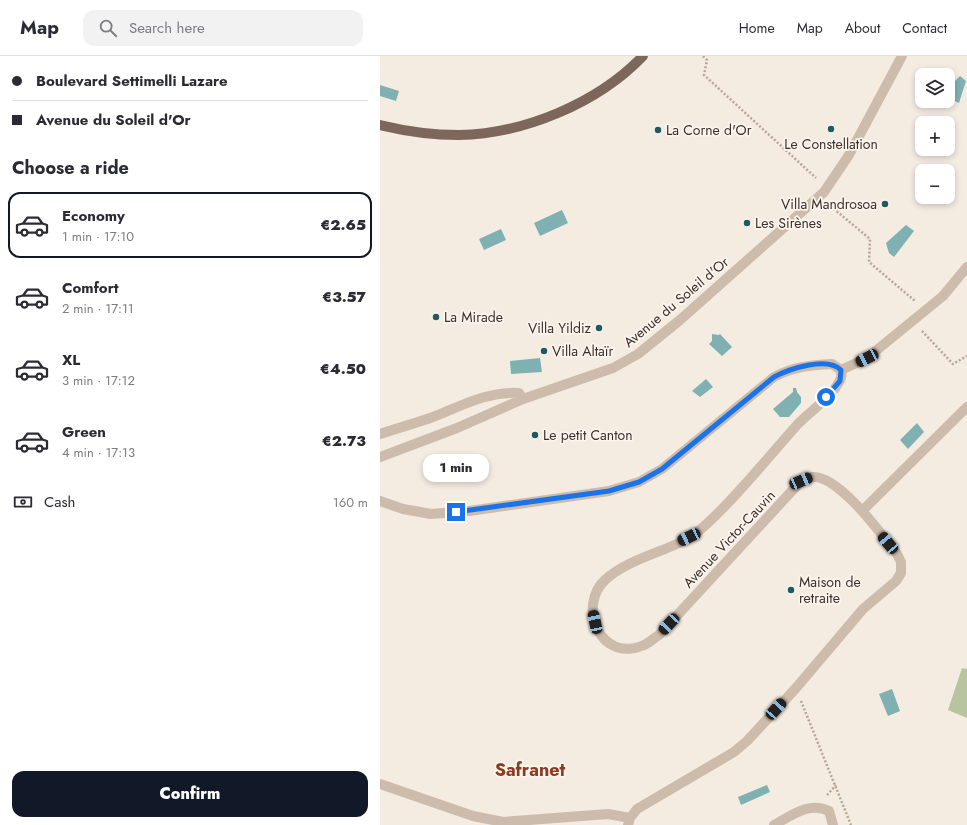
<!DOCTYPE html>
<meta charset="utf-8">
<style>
body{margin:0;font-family:Jost,sans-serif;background:#f2f2f3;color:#2b2b33;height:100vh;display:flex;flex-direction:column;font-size:15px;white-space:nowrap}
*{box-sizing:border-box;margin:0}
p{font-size:13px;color:#7c7c81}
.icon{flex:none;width:22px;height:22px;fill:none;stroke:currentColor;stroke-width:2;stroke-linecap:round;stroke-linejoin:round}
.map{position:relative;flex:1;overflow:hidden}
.side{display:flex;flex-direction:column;background:#fff;width:380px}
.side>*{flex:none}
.hud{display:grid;align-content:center;height:88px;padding:0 12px;background:#fff}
.buttons{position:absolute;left:535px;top:12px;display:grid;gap:8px}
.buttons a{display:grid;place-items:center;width:40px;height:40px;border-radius:8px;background:#fff;box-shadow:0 2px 6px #0003;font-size:20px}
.end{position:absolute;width:18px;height:18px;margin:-9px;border:5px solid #1a73e8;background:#fff;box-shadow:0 0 0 2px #fff}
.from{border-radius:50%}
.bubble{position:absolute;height:28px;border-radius:12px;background:#fff;box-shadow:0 2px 6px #0003;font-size:13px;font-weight:800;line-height:28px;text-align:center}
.car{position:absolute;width:12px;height:24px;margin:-12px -6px;border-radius:5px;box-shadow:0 0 3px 1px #0007;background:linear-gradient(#222 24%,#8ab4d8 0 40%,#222 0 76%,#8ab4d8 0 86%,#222 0)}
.hud b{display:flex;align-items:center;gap:14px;height:38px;font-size:15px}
.hud b+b{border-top:1px solid #e1e1e2}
.hud i{width:10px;height:10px;background:#2b2b33}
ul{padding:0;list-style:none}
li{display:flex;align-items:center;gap:12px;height:66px;margin:0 8px 6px;padding:0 4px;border:2px solid transparent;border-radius:12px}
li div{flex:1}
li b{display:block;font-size:15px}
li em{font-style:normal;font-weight:800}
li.on{border-color:#111827}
li>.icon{width:36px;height:36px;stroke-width:1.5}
h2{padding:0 12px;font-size:18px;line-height:48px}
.pay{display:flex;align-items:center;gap:10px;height:44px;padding:0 12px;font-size:15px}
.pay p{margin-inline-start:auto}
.cta{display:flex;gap:8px;margin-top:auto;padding:8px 12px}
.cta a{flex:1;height:46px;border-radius:12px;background:#111827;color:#fff;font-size:16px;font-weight:800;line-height:46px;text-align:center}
header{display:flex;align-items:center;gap:24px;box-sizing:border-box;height:56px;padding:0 20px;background:#fff;border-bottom:1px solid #e1e1e2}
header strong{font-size:19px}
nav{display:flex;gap:22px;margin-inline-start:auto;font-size:14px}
.search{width:280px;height:36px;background:#f2f2f3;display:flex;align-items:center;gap:10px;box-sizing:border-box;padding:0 14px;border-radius:12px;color:#7c7c81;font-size:15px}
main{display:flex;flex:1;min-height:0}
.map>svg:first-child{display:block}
.green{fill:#b8c4a0}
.water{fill:#7fb0b2}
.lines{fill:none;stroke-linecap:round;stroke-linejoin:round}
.path{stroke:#b9a596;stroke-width:2.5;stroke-dasharray:2 2;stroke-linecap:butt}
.minor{stroke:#cdbbac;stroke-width:10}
.primary{stroke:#7d675c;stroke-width:10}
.route{stroke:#1a73e8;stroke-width:5}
.poi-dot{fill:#1f5a5e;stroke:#fbf5ee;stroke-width:1.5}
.labels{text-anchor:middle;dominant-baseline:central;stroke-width:3.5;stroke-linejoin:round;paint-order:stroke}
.poi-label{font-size:14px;fill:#3b302b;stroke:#fbf5ee;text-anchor:start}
.street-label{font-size:14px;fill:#3b302b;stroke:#fbf5ee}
.district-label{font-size:18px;font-weight:bold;fill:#8c3b22;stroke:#fbf5ee}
</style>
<header>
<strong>Map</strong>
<div class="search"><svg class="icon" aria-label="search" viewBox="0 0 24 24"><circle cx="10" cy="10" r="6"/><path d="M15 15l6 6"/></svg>Search here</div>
<nav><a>Home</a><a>Map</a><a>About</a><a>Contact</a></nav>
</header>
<main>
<section class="side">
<div class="hud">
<b><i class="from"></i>Boulevard Settimelli Lazare</b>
<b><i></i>Avenue du Soleil d'Or</b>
</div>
<h2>Choose a ride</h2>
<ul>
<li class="on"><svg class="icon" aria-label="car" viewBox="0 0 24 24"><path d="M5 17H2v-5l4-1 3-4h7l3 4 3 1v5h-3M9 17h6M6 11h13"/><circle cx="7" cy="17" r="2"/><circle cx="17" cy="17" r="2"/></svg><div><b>Economy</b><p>1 min · 17:10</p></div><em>€2.65</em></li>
<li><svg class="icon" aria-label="car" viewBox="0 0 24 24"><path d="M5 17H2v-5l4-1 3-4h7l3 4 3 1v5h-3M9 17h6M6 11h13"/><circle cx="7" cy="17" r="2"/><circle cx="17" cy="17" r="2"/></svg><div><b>Comfort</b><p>2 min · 17:11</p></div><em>€3.57</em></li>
<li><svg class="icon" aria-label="car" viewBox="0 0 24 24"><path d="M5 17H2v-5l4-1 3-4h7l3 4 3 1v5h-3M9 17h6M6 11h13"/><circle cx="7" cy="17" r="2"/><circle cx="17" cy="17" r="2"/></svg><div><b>XL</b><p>3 min · 17:12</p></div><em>€4.50</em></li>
<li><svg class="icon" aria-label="car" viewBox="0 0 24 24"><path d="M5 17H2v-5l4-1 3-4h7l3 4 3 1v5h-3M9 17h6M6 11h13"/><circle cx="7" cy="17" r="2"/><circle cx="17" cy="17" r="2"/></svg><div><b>Green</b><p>4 min · 17:13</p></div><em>€2.73</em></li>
</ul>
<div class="pay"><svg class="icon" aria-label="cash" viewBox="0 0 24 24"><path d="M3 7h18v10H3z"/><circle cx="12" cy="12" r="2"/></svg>Cash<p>160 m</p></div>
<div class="cta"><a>Confirm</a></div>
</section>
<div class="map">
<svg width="587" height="769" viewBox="0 0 587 769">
<rect width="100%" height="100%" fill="#f4ebe1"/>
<path class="green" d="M582 612 587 613V662L568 654Z"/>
<path class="water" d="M580 20 586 25 579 47 568 42V32Z
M0 29 19 35 16 45 0 40Z
M182 154 188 167 160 180 154 167Z
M526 169 534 175 514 201 509 197 506 187Z
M121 173 126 184 104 194 99 183Z
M332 278 339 279 340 278 352 291 342 300 329 288 332 285Z
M160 302 162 316 131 318 130 305Z
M326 323 333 331 320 341 312 335Z
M413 332H416L417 336 421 341V347L409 361H400L393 353 413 336Z
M537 367 544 376 528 393 520 384Z
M512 633 520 655 508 660 499 638Z
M387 729 390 736 361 749 358 741Z"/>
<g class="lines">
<path class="path" d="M323 0 327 4 324 19 436 122
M452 149 454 153 490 183 489 206 535 245
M542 275 573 308 587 300
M421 645 471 769
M447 739 456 729"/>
<path class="minor" d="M461 314 487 302 563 240 587 211
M0 378C18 372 36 367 53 361 81 350 108 335 139 337L143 343
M0 401 77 372 143 343 233 312 258 298 300 264 444 136 469 99 522 0
M0 445 23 453 51 458 89 455 229 435 259 426 282 413 394 321C412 311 431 309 452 308L461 314
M482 455 587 351
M0 728 93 760 123 766 228 758 250 762
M248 769 250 762 257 753 354 696 367 685 416 632 483 553 516 525 521 517V506L517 498C502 479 458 418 432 421 429 421 424 424 421 425L279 579C274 582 269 587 264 589 220 608 197 550 225 524 248 503 282 497 309 482 322 474 334 461 345 450 370 424 393 396 417 369 430 355 450 343 459 326 462 322 462 319 461 314
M394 769C411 760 429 745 449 755L453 769"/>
<path class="primary" d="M0 69C25 75 52 79 79 79 144 78 218 47 263 0"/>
</g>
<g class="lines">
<path class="route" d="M76 456 229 435 259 426 282 413 394 321C409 313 447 300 461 314L460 325 446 341"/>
</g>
<g class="poi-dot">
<circle cx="451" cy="73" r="4"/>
<circle cx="278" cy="74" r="4"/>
<circle cx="505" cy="148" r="4"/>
<circle cx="367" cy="167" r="4"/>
<circle cx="56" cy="261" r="4"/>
<circle cx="219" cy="272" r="4"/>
<circle cx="164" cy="295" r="4"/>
<circle cx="155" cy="379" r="4"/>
<circle cx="411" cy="534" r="4"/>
</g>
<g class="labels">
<g class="poi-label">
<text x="286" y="74">La Corne d'Or</text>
<text x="451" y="88" text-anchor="middle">Le Constellation</text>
<text x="497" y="148" text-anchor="end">Villa Mandrosoa</text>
<text x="375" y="167">Les Sirènes</text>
<text x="64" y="261">La Mirade</text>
<text x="211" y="272" text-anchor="end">Villa Yildiz</text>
<text x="172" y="295">Villa Altaïr</text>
<text x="163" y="379">Le petit Canton</text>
<text x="419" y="526">Maison de<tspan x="419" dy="16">retraite</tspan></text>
</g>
<g class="street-label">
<text transform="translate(296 246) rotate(-40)">Avenue du Soleil d'Or</text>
<text transform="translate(349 483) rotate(-47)">Avenue Victor-Cauvin</text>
</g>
<g class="district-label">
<text x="150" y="714">Safranet</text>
</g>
</g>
</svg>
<div class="buttons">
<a><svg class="icon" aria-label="layers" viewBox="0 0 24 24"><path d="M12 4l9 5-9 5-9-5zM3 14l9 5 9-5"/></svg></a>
<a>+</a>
<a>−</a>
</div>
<i class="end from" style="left:446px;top:341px"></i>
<i class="end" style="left:76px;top:456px"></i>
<div class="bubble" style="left:43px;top:398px;width:66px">1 min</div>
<i class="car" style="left:487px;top:302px;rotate:244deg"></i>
<i class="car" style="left:421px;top:425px;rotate:67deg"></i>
<i class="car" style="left:309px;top:481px;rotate:245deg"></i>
<i class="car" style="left:508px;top:487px;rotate:320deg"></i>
<i class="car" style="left:215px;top:566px;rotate:348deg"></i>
<i class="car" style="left:289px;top:568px;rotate:223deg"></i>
<i class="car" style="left:396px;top:653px;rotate:42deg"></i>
</div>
</main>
